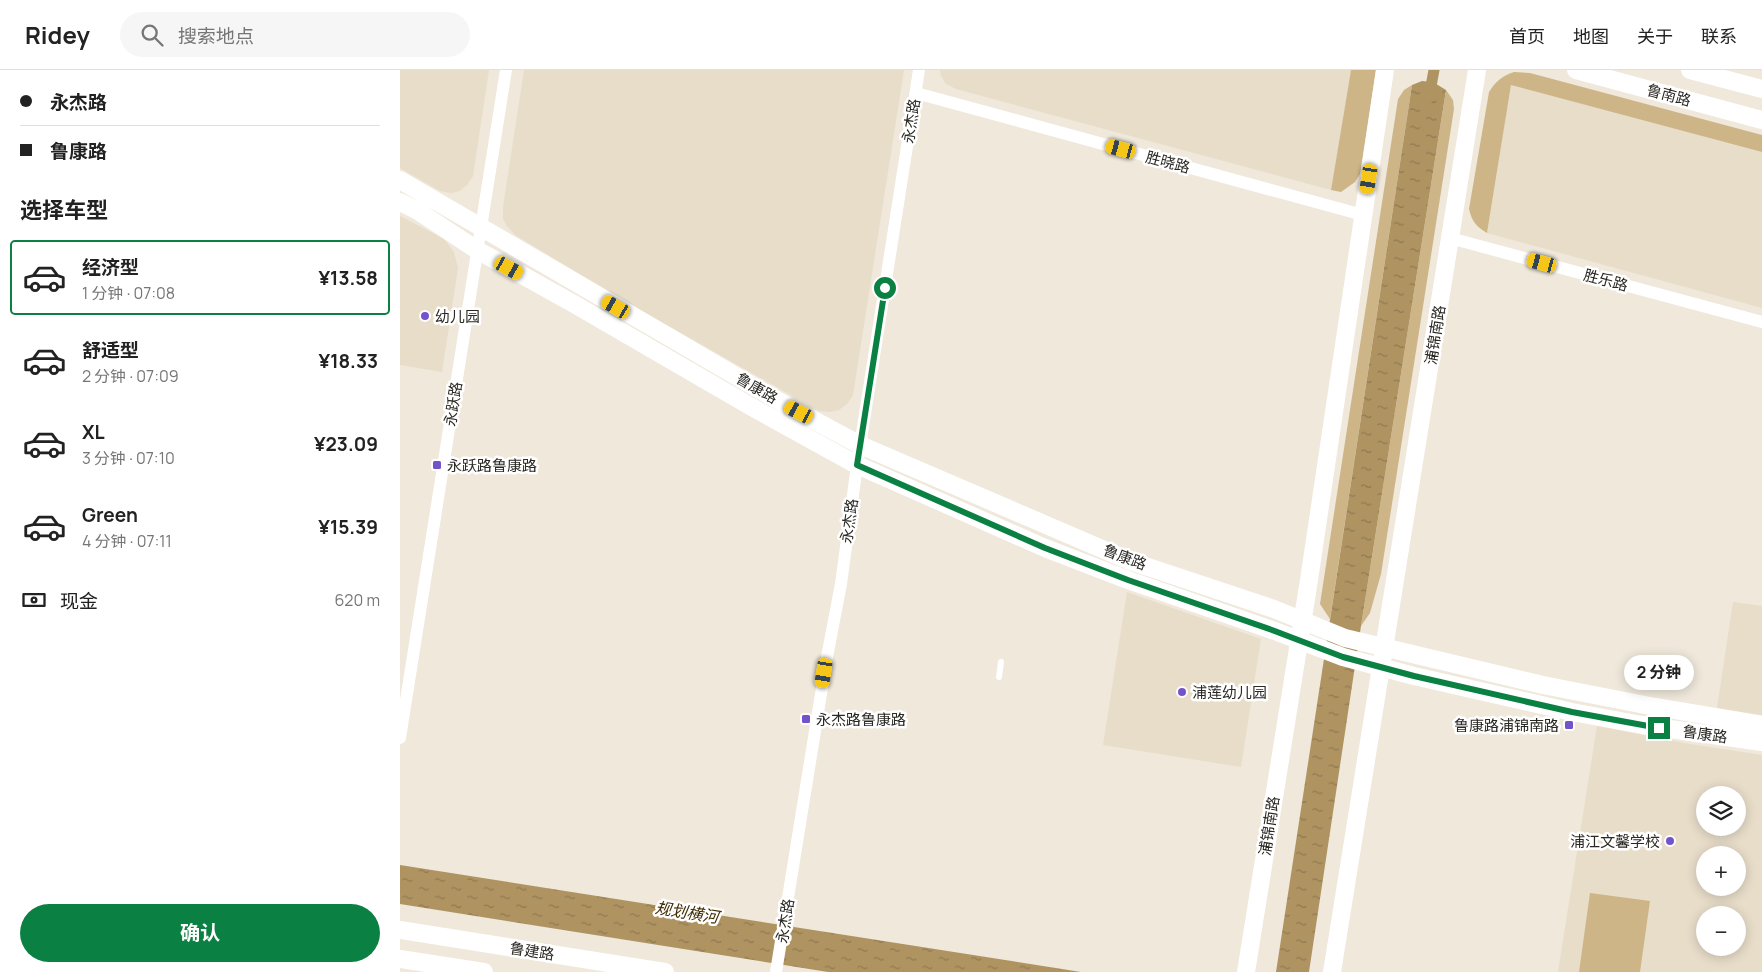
<!DOCTYPE html>
<html lang="zh">
<meta charset="utf-8">
<style>
body{margin:0;font-family:Manrope,"Noto Sans SC",sans-serif;background:#f6f6f6;color:#222;height:100vh;display:flex;flex-direction:column;font-size:19px;white-space:nowrap}
*{box-sizing:border-box;margin:0}
p{font-size:16px;color:#767676}
.icon{flex:none;width:28px;height:28px;fill:none;stroke:currentColor;stroke-width:2;stroke-linecap:round;stroke-linejoin:round}
.map{position:relative;flex:1;overflow:hidden}
.side{display:flex;flex-direction:column;background:#fff;width:400px}
.side>*{flex:none}
.hud{display:grid;align-content:center;height:110px;padding:0 20px;background:#fff}
.buttons{position:absolute;left:1296px;top:716px;display:grid;gap:10px}
.buttons a{display:grid;place-items:center;width:50px;height:50px;border-radius:50%;background:#fff;box-shadow:0 2px 12px #0003;font-size:25px}
.end{position:absolute;width:22px;height:22px;margin:-11px;border:6px solid #0b8043;background:#fff;box-shadow:0 0 0 2px #fff}
.from{border-radius:50%}
.bubble{position:absolute;height:35px;border-radius:18px;background:#fff;box-shadow:0 2px 12px #0003;font-size:16px;font-weight:700;line-height:35px;text-align:center}
.car{position:absolute;width:15px;height:30px;margin:-15px -8px;border-radius:6px;box-shadow:0 0 4px 1px #0007;background:linear-gradient(#f5c518 24%,#345 0 40%,#f5c518 0 76%,#345 0 86%,#f5c518 0)}
.hud b{display:flex;align-items:center;gap:18px;height:48px;font-size:19px}
.hud b+b{border-top:1px solid #e0e0e0}
.hud i{width:12px;height:12px;background:#222}
ul{padding:0;list-style:none}
li{display:flex;align-items:center;gap:15px;height:75px;margin:0 10px 8px;padding:0 10px;border:2px solid transparent;border-radius:5px}
li div{flex:1}
li b{display:block;font-size:19px}
li em{font-style:normal;font-weight:700}
li.selected{border-color:#0b8043}
li>.icon{width:45px;height:45px;stroke-width:1.5}
h2{padding:0 20px;font-size:22px;line-height:60px}
.pay{display:flex;align-items:center;gap:12px;height:55px;padding:0 20px;font-size:19px}
.pay p{margin-inline-start:auto}
.action{display:flex;gap:10px;margin-top:auto;padding:10px 20px}
.action a{flex:1;height:58px;border-radius:30px;background:#0b8043;color:#fff;font-size:20px;font-weight:700;line-height:58px;text-align:center}
header{display:flex;align-items:center;gap:30px;box-sizing:border-box;height:70px;padding:0 25px;background:#fff;border-bottom:1px solid #e0e0e0}
header strong{font-size:24px}
nav{display:flex;gap:28px;margin-inline-start:auto;font-size:18px}
.search{width:350px;height:45px;background:#f6f6f6;display:flex;align-items:center;gap:12px;box-sizing:border-box;padding:0 18px;border-radius:28px;color:#767676;font-size:19px}
main{display:flex;flex:1;min-height:0}
.map>svg:first-child{display:block}
.built{fill:#e8ddc9;fill-rule:evenodd}
.grass{fill:#cdb588}
.water{fill:url(#water-ripples)}
.lines{fill:none;stroke-linecap:round;stroke-linejoin:round}
.canal{stroke:#af9462;stroke-width:11}
.lane{stroke:#fff;stroke-width:6}
.street{stroke:#fff;stroke-width:12}
.secondary{stroke:#fff;stroke-width:18}
.route{stroke:#0b8043;stroke-width:6}
.poi-dot{fill:#7452cc;stroke:#fff;stroke-width:2}
.labels{text-anchor:middle;dominant-baseline:central;stroke-width:5;stroke-linejoin:round;paint-order:stroke}
.street-label{font-size:15px;fill:#2a2823;stroke:#fff}
.poi-label{font-size:15px;fill:#2a2823;stroke:#fff;text-anchor:start}
.water-label{font-size:16px;font-style:italic;fill:#3f2c00;stroke:#fff}
</style>
<header>
<strong>Ridey</strong>
<div class="search"><svg class="icon" aria-label="search" viewBox="0 0 24 24"><circle cx="10" cy="10" r="6"/><path d="M15 15l6 6"/></svg>搜索地点</div>
<nav><a>首页</a><a>地图</a><a>关于</a><a>联系</a></nav>
</header>
<main>
<section class="side">
<div class="hud">
<b><i class="from"></i>永杰路</b>
<b><i></i>鲁康路</b>
</div>
<h2>选择车型</h2>
<ul>
<li class="selected"><svg class="icon" aria-label="car" viewBox="0 0 24 24"><path d="M5 17H2v-5l4-1 3-4h7l3 4 3 1v5h-3M9 17h6M6 11h13"/><circle cx="7" cy="17" r="2"/><circle cx="17" cy="17" r="2"/></svg><div><b>经济型</b><p>1 分钟 · 07:08</p></div><em>¥13.58</em></li>
<li><svg class="icon" aria-label="car" viewBox="0 0 24 24"><path d="M5 17H2v-5l4-1 3-4h7l3 4 3 1v5h-3M9 17h6M6 11h13"/><circle cx="7" cy="17" r="2"/><circle cx="17" cy="17" r="2"/></svg><div><b>舒适型</b><p>2 分钟 · 07:09</p></div><em>¥18.33</em></li>
<li><svg class="icon" aria-label="car" viewBox="0 0 24 24"><path d="M5 17H2v-5l4-1 3-4h7l3 4 3 1v5h-3M9 17h6M6 11h13"/><circle cx="7" cy="17" r="2"/><circle cx="17" cy="17" r="2"/></svg><div><b>XL</b><p>3 分钟 · 07:10</p></div><em>¥23.09</em></li>
<li><svg class="icon" aria-label="car" viewBox="0 0 24 24"><path d="M5 17H2v-5l4-1 3-4h7l3 4 3 1v5h-3M9 17h6M6 11h13"/><circle cx="7" cy="17" r="2"/><circle cx="17" cy="17" r="2"/></svg><div><b>Green</b><p>4 分钟 · 07:11</p></div><em>¥15.39</em></li>
</ul>
<div class="pay"><svg class="icon" aria-label="cash" viewBox="0 0 24 24"><path d="M3 7h18v10H3z"/><circle cx="12" cy="12" r="2"/></svg>现金<p>620 m</p></div>
<div class="action"><a>确认</a></div>
</section>
<div class="map">
<svg width="1362" height="902" viewBox="0 0 1362 902">
<defs>
<pattern id="water-ripples" width="26" height="14" patternUnits="userSpaceOnUse" patternTransform="scale(1.25)"><rect width="26" height="14" fill="#af9462"/><path d="M2 4q2-2 4 0t4 0M15 11q2-2 4 0t4 0" fill="none" stroke="#8f7950"/></pattern>
</defs>
<rect width="100%" height="100%" fill="#efe8db"/>
<path class="built" d="M0 0H89L73 106 68 114 60 121 51 123 40 121 0 98Z
M124 0H504L453 325 447 334 439 340 430 342 419 341 228 233 115 165 107 156 103 149V137Z
M540 0H951L931 120 556 19 546 14 541 6Z
M1111 15 1362 82V238L1087 163Z
M0 146 44 169 54 182 58 198 42 302 0 295Z
M727 522 861 569 841 697 703 675Z
M1333 532 1362 536V645L1317 638Z
M1197 656 1290 674 1362 685V902H1158ZM1305 725H1338V758H1305ZM1305 785H1338V818H1305ZM1305 845H1338V878H1305Z"/>
<path class="grass" d="M951 0H976L960 104 955 112 941 122 931 120Z
M1114 2 1130 3 1362 65V82L1111 15 1087 163C1077 157 1072 152 1069 139L1089 22C1096 11 1102 6 1114 2Z
M1012 15 930 549 920 534 998 29 1004 20Z
M1046 20 1053 30 1054 39 981 504 970 543 961 556Z
M1190 823 1250 831 1240 902H1179Z"/>
<path class="water" d="M1022 11 1033 12 1046 20 961 556 909 902H876L1012 15Z
M0 795 681 902H428L0 834Z"/>
<g class="lines">
<path class="canal" d="M1029 27 1034 0"/>
<path class="lane" d="M599 607 601 592"/>
<path class="street" d="M516 23 963 145
M1050 168 1362 252
M0 668 106 0
M376 902 427 587 441 514 457 395 519 0"/>
<path class="secondary" d="M1176 0 1362 50
M1290 0 1362 19
M0 110 384 334 460 375 730 491 874 539 945 568 1143 615 1245 635 1362 655
M0 132 18 141 77 180 174 234 350 336 457 395 645 478 728 510 872 560 943 587 1014 606 1172 642 1242 655 1362 672
M0 860 265 902
M0 889 84 902
M846 902 909 510 985 0
M932 902 1077 0"/>
</g>
<g class="lines">
<path class="route" d="M485 218 457 395 645 478 728 510 872 560 943 587 1014 606 1172 642 1259 658"/>
</g>
<g class="poi-dot">
<circle cx="25" cy="246" r="5"/>
<rect x="32" y="390" width="10" height="10" rx="2.5"/>
<circle cx="782" cy="622" r="5"/>
<rect x="401" y="644" width="10" height="10" rx="2.5"/>
<rect x="1164" y="650" width="10" height="10" rx="2.5"/>
<circle cx="1270" cy="771" r="5"/>
</g>
<g class="labels">
<g class="street-label">
<text transform="translate(1269 25) rotate(15)">鲁南路</text>
<text transform="translate(511 51) rotate(-81)">永杰路</text>
<text transform="translate(768 92) rotate(15)">胜晓路</text>
<text transform="translate(1206 210) rotate(15)">胜乐路</text>
<text transform="translate(1035 265) rotate(-81)">浦锦南路</text>
<text transform="translate(357 318) rotate(30)">鲁康路</text>
<text transform="translate(53 334) rotate(-81)">永跃路</text>
<text transform="translate(449 451) rotate(-82)">永杰路</text>
<text transform="translate(725 487) rotate(21)">鲁康路</text>
<text transform="translate(1305 664) rotate(8)">鲁康路</text>
<text transform="translate(869 756) rotate(-81)">浦锦南路</text>
<text transform="translate(385 851) rotate(-81)">永杰路</text>
<text transform="translate(132 881) rotate(9)">鲁建路</text>
</g>
<g class="poi-label">
<text x="35" y="246">幼儿园</text>
<text x="47" y="395">永跃路鲁康路</text>
<text x="792" y="622">浦莲幼儿园</text>
<text x="416" y="649">永杰路鲁康路</text>
<text x="1159" y="655" text-anchor="end">鲁康路浦锦南路</text>
<text x="1260" y="771" text-anchor="end">浦江文馨学校</text>
</g>
<g class="water-label">
<text transform="translate(287 842) rotate(9)">规划横河</text>
</g>
</g>
</svg>
<div class="buttons">
<a><svg class="icon" aria-label="layers" viewBox="0 0 24 24"><path d="M12 4l9 5-9 5-9-5zM3 14l9 5 9-5"/></svg></a>
<a>+</a>
<a>−</a>
</div>
<i class="end from" style="left:485px;top:218px"></i>
<i class="end" style="left:1259px;top:658px"></i>
<div class="bubble" style="left:1224px;top:585px;width:70px">2 分钟</div>
<i class="car" style="left:721px;top:79px;rotate:285deg"></i>
<i class="car" style="left:969px;top:109px;rotate:189deg"></i>
<i class="car" style="left:1142px;top:193px;rotate:285deg"></i>
<i class="car" style="left:109px;top:198px;rotate:119deg"></i>
<i class="car" style="left:216px;top:237px;rotate:300deg"></i>
<i class="car" style="left:399px;top:342px;rotate:298deg"></i>
<i class="car" style="left:424px;top:603px;rotate:189deg"></i>
</div>
</main>
